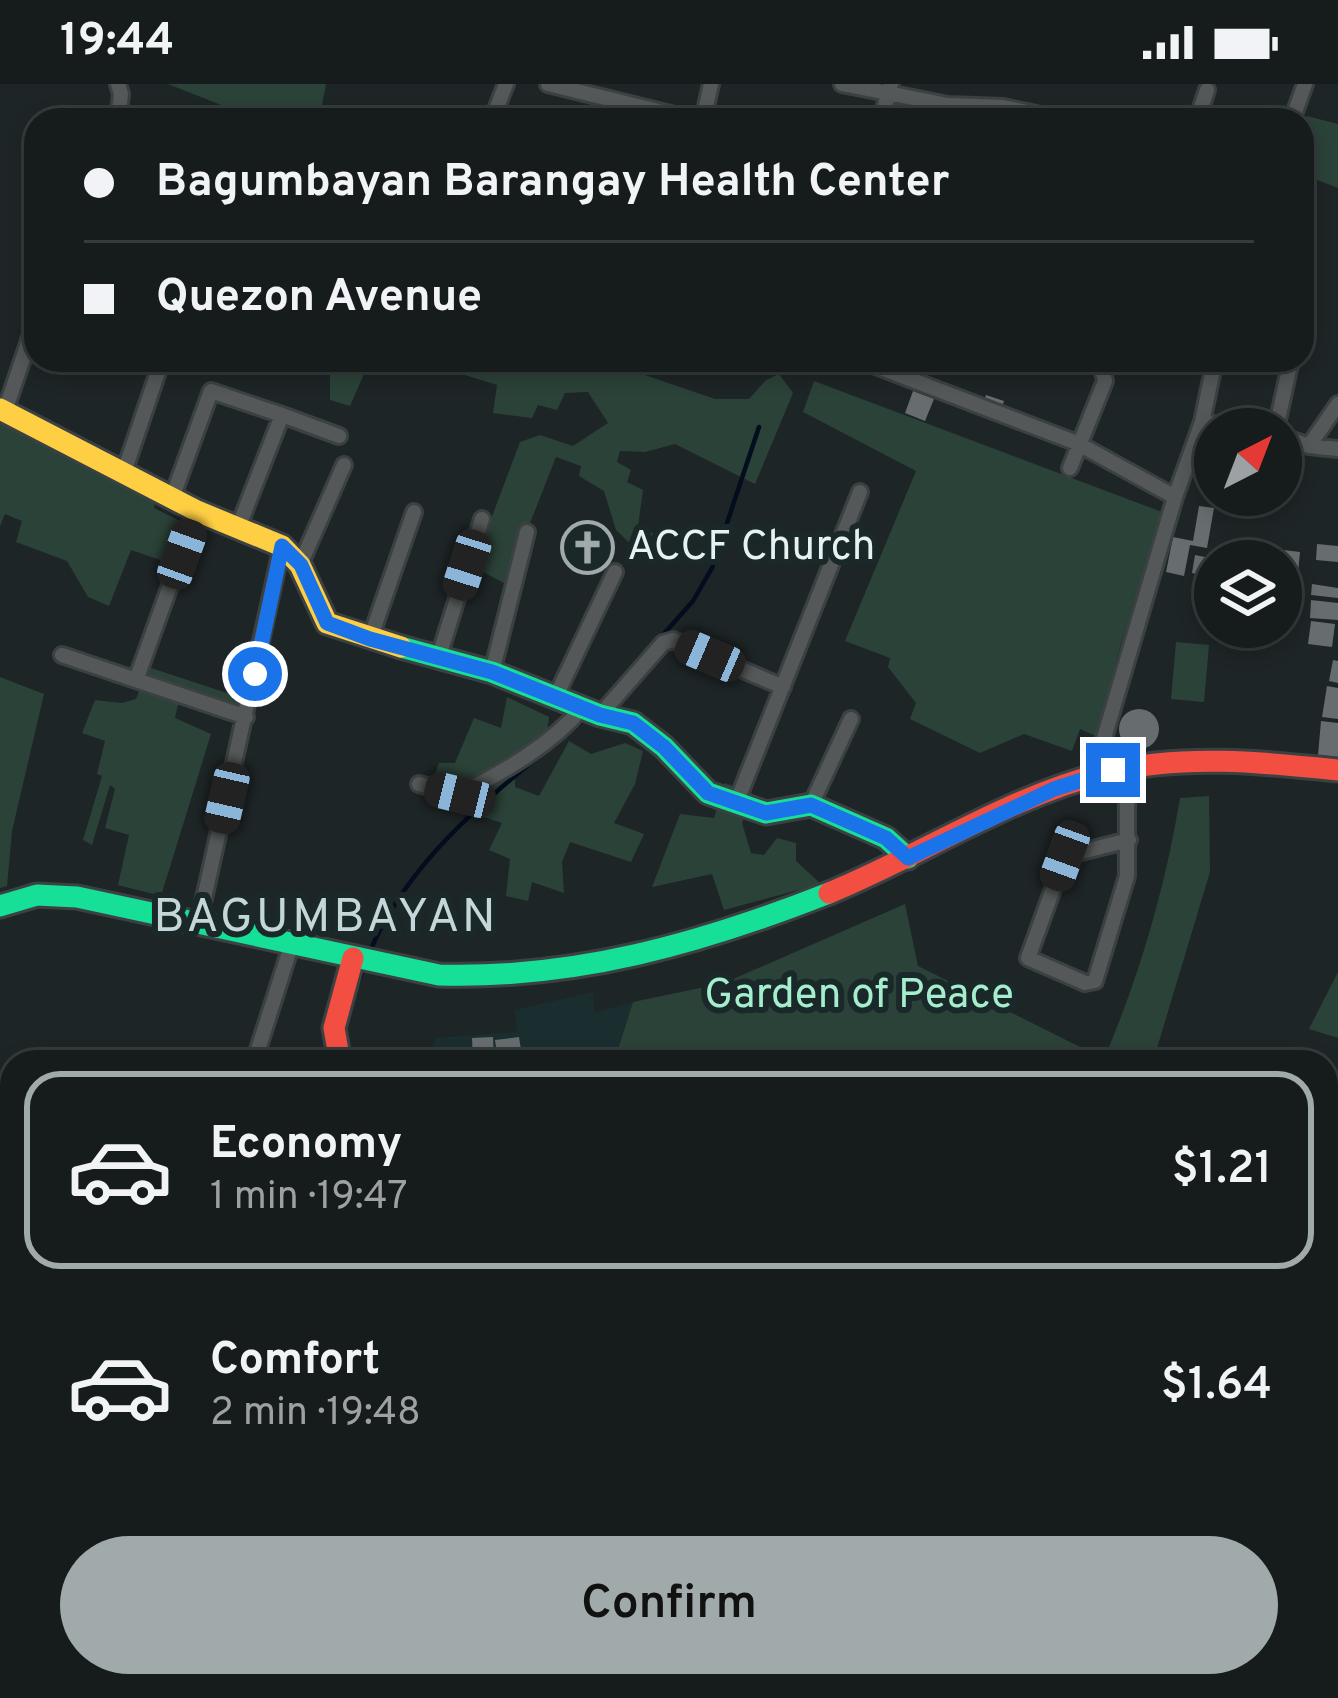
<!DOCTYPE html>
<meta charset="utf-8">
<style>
body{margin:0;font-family:Overpass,sans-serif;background:#1f2525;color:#f1f3f6;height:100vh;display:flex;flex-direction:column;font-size:45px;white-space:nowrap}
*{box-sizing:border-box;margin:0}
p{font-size:39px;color:#9ea1a3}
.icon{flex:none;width:66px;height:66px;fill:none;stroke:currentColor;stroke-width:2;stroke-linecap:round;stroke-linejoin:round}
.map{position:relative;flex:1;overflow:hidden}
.side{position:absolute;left:0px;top:966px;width:1338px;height:648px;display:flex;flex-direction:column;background:#161c1c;border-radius:36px 36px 0 0;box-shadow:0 6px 18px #0003,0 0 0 3px #353a3b}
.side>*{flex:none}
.banner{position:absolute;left:24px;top:24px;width:1290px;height:264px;border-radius:36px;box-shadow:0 6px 18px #0003,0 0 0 3px #353a3b;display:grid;align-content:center;height:264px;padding:0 60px;background:#161c1c}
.needle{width:78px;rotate:42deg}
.buttons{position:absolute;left:1194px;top:324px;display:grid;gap:24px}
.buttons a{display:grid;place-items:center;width:108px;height:108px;border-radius:50%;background:#161c1c;box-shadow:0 6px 18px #0003,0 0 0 3px #353a3b;font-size:60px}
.end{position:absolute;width:54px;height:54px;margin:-27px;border:15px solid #1a73e8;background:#fff;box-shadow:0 0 0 6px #fff}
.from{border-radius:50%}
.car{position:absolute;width:36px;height:72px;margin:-36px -18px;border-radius:15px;box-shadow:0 0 9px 3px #0007;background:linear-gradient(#222 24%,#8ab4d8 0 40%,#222 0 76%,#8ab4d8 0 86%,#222 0)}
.banner b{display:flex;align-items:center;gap:42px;height:114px;font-size:45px}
.banner b+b{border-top:3px solid #353a3b}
.banner i{width:30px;height:30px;background:#f1f3f6}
ul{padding:21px 0 0;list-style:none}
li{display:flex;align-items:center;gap:36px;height:198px;margin:0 24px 18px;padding:0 36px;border:6px solid transparent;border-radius:36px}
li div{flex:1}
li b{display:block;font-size:45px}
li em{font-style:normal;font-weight:600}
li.selected{border-color:#a1aaab}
li>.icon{width:108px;height:108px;stroke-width:1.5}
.action{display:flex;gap:24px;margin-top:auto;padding:24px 60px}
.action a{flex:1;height:138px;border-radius:72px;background:#a1aaab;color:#111;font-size:48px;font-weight:600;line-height:138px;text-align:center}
.status{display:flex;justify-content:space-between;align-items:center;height:84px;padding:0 60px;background:#161c1c;direction:ltr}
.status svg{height:33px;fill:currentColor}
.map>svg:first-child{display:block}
.built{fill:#1a2e30}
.green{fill:#2b4238}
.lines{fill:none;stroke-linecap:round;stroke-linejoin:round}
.stream{stroke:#030d1d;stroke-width:4.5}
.building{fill:#676d6f}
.street-casing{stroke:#3b4142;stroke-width:20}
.fast-casing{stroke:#3b4142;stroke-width:27}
.slow-casing{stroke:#3b4142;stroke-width:27}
.jam-casing{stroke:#3b4142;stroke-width:27}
.street{stroke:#555858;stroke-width:14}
.fast{stroke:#16e098;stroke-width:21}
.slow{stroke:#ffcf43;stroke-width:21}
.jam{stroke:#f24e42;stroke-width:21}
.route{stroke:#1a73e8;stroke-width:15}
.labels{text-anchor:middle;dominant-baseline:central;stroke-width:12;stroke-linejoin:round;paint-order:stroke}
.poi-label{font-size:42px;fill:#e8f1f2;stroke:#1a282a;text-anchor:start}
.park-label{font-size:42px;fill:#a4eecd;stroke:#1a282a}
.quarter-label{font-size:48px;letter-spacing:3px;fill:#c5d6d8;stroke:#1a282a}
</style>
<div class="status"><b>19:44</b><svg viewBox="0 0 49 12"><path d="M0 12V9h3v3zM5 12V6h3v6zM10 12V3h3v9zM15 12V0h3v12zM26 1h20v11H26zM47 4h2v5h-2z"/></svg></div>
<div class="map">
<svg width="1338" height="1614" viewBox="0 0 1338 1614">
<rect width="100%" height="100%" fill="#1e2526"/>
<path class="built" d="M593 908 594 929 633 918 614 978H428L436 954 517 948 515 926Z"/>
<path class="green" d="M168 0H326L321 26 343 36H231L234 26Z
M1307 32 1338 40V104L1302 90V44Z
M297 276H370L350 322 330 316V286Z
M417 276H601L715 315H749L766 296 779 290 793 309 755 400 675 360 645 368 620 367 617 378 631 386 627 398 643 406 638 442 660 453 642 471 616 446 604 407 579 392 581 382 556 373 506 500 473 483 520 358 540 351 573 362 608 339 588 308 565 309 557 326 538 321 532 334 493 329 497 301Z
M814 297 1162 428 1118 570 1098 653 1080 645 1072 667 1024 650 980 669 910 635 916 619 888 583 890 574 845 557 916 387 803 328Z
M0 310 160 399 154 424 184 439 166 478 131 466 109 522 88 513 67 477 16 458 22 437 5 430 0 442Z
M1176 558 1209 561 1204 618 1171 615Z
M148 583 242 614 241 627 181 608 175 634 211 650 161 812 118 801 129 751 105 744 115 705 110 701 92 761 83 756 102 692 97 690 105 657 82 649 95 616 122 619 136 615Z
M0 593 44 610 12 747 7 802 0 804Z
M507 613 549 633 546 655 515 685V703L539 712 569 657 591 670 625 659 643 667 635 700 614 739 644 750 631 778 570 758 562 778 564 809 532 798 528 817 506 812 510 775 489 766 502 739 448 721 433 696 439 679H455L474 634 501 644Z
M725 699 752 709 742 739 751 769 764 771 777 754 796 759V777L821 800 724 826 712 790 652 803 680 730 714 734Z
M1209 712 1210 788 1154 974 1160 978H614L633 918 724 899 905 820 918 882 1104 975C1140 890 1165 805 1180 714Z
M1338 888V954L1309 945Z
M1326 1103 1338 1108V1557L1326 1553Z
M0 1264 12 1268V1602H31L26 1614 0 1607Z"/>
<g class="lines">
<path class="stream" d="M661 553 693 517 712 484 759 343
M370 867C414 765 505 701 588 632
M355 906 364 883"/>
</g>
<path class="building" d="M913 307 934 315 925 337 905 329Z
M986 311 1004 317 997 338 978 331Z
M1199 422 1214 424 1207 464 1190 461 1184 492 1166 488 1173 453 1193 457Z
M1317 460 1338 462V478L1316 476Z
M1275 465 1300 468 1297 499 1281 497V477H1274Z
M1223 467 1270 473V477H1221Z
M1195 471 1215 475V494L1192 489Z
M1312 500 1338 504V514L1311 511Z
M1311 516 1338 519V536L1310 534Z
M1311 537 1335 540 1332 563 1308 560Z
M1333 576 1338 577V599L1329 597Z
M1327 602 1338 604V635L1322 633Z
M1119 645a20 20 0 1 1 40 0a20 20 0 1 1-40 0Z
M1321 637 1338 639V673L1318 671Z
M493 953 494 977 473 978 472 954Z
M519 953 523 978H498L495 956Z
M446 964 464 972 462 978H440Z"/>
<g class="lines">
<defs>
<path id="street" d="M548 0 695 36
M842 0 948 21 1003 23 1064 36
M118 36 121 10 118 0
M492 36 506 0
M703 36 711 0
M881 36 891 0
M1197 36 1207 6
M1292 36 1305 0
M860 276 1077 359 1175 413
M5 327 36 236
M282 331 339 352
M1202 338 1246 345
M1276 345 1291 276
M1281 352 1309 362 1338 365
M1309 362 1338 320
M1070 384 1105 297 1102 283 1083 276
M124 388 162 276
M172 414 211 307 282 331 238 444
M197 427 136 596 246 633
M300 481 344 381
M370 555 414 428
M62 571 136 596
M439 572 482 435
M492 588 527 448
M556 612 615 488
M600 631 663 559 673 556 783 603
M1127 684V792L1095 897 1085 899 1028 874 1065 772 1129 756
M1093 692 1175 413 1202 338 1215 276
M419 700 459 711C504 687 550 662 583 623
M737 717 860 408
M811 721 851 635
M199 837 282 462
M254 978 292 859
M0 1073 12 1077
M0 1141 12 1145
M0 1219 12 1223"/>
<path id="fast" d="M401 563 492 588 600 631 633 639 664 663 708 709 766 729 811 721 886 754 908 774
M0 822 37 811 77 813 439 891C576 895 702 859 829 809"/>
<path id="slow" d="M0 325 197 427 282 462 300 481 327 539 401 563
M175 1614 176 1602"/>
<path id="jam" d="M829 809C922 771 1009 712 1108 688 1183 670 1262 678 1338 686
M340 978 334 944 353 874"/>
</defs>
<use href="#street" class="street-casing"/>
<use href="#fast" class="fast-casing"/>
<use href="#slow" class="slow-casing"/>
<use href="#jam" class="jam-casing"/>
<use href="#street" class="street"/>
<use href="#fast" class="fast"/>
<use href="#slow" class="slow"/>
<use href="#jam" class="jam"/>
</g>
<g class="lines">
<path class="route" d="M255 590 282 462 301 481 327 539 370 555 492 588 600 631 633 639 664 663 708 709 766 729 811 721 886 754 908 774 1054 705 1113 686"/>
</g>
<defs>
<symbol id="church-ring" viewBox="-11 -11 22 22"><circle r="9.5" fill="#1a282a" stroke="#a1aaab" stroke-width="1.5"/><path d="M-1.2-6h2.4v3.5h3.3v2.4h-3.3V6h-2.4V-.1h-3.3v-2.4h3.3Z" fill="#a1aaab"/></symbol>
</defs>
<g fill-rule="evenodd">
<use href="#church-ring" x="558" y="434" width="59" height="59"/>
</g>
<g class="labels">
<g class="poi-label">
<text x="627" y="464">ACCF Church</text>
</g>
<g class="park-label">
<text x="859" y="912">Garden of Peace</text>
</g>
<g class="quarter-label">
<text x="326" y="835">BAGUMBAYAN</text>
</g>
</g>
</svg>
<div class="buttons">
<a><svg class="needle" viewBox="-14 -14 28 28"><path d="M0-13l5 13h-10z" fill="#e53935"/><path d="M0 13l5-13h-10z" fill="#9ea1a3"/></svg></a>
<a><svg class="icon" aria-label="layers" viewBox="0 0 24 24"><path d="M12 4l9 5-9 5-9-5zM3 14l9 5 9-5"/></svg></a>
</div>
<i class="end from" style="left:255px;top:590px"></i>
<i class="end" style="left:1113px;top:686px"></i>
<i class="car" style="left:182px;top:470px;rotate:20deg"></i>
<i class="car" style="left:467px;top:481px;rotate:198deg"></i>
<i class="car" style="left:710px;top:572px;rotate:293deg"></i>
<i class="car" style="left:460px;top:711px;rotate:284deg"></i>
<i class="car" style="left:227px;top:714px;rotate:193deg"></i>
<i class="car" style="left:1065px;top:772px;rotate:200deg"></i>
<div class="banner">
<b><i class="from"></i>Bagumbayan Barangay Health Center</b>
<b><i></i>Quezon Avenue</b>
</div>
<section class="side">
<ul>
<li class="selected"><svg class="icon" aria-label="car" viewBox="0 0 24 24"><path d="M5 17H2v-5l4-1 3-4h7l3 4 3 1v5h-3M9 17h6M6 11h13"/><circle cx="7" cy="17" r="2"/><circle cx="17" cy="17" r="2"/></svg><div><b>Economy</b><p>1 min · 19:47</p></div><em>$1.21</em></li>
<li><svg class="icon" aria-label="car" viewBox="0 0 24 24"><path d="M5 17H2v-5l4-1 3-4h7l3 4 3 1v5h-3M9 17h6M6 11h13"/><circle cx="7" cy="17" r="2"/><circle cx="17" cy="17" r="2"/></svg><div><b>Comfort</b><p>2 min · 19:48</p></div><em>$1.64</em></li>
</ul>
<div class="action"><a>Confirm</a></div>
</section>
</div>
